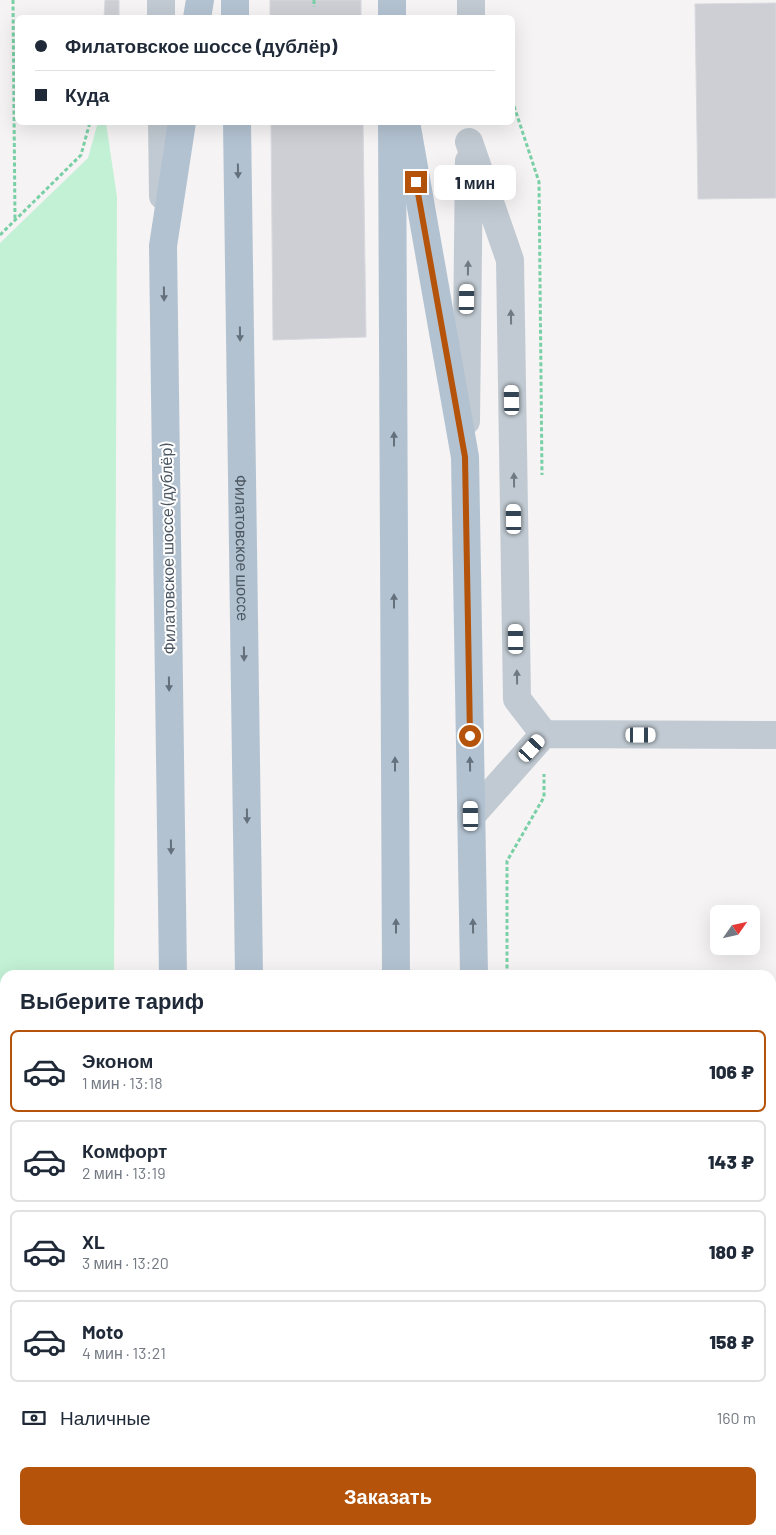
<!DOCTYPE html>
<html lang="ru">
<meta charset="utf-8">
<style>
body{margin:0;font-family:Barlow,sans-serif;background:#f6f6f7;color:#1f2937;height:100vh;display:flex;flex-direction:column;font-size:19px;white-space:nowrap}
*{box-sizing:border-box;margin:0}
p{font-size:16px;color:#747a83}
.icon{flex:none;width:28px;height:28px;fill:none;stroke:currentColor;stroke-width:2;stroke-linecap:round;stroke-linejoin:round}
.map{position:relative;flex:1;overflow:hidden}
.side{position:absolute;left:0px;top:970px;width:776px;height:565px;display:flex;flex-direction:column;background:#fff;border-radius:15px 15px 0 0;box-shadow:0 5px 20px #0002}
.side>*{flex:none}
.banner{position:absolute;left:15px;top:15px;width:500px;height:110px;border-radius:8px;box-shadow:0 5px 20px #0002;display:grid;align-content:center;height:110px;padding:0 20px;background:#fff}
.needle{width:32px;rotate:56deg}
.fabs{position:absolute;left:710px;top:905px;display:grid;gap:10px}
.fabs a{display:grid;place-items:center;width:50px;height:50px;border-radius:8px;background:#fff;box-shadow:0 5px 20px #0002;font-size:25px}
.end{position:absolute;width:22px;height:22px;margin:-11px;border:6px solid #b45309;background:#fff;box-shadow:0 0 0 2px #fff}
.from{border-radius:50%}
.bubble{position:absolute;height:35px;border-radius:8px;background:#fff;box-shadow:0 5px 20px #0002;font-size:16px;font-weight:800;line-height:35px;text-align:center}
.car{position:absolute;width:15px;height:30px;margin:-15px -8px;border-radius:6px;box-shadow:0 0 4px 1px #0007;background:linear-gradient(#fff 24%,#345 0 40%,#fff 0 76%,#345 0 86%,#fff 0)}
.banner b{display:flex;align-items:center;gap:18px;height:48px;font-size:19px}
.banner b+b{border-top:1px solid #e0e1e3}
.banner i{width:12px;height:12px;background:#1f2937}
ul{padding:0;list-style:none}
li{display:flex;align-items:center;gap:15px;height:82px;margin:0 10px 8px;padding:0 10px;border:2px solid #e0e1e3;border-radius:8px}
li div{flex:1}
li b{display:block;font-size:19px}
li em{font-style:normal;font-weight:800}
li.on{border-color:#b45309}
li>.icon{width:45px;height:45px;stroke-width:1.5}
h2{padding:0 20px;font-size:22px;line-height:60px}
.pay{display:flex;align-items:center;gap:12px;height:55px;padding:0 20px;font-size:19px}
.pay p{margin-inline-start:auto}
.primary-button{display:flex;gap:10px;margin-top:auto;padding:10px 20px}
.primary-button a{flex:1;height:58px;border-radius:8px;background:#b45309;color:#fff;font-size:20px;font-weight:800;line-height:58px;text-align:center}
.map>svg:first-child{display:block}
.green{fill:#c3f1d5}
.building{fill:#cdcfd5;stroke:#d7d9de}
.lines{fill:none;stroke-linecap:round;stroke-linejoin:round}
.path{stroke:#7ad0a6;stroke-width:3;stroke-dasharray:4 2.5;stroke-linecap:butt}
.minor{stroke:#c1cad2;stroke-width:28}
.major{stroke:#b3c2d1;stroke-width:28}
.oneway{fill:#64717d}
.oneway2{fill:#6e7983}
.route{stroke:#b45309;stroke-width:6}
.labels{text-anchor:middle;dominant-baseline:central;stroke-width:4;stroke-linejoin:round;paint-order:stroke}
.street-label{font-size:16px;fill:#4a5661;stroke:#fff}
</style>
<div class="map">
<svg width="776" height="1535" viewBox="0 0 776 1535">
<rect width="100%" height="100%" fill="#f5f3f3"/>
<path class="green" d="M98 122 106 123 117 197 114 975H5V1379L0 1367V243L88 158Z
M0 1411 5 1422V1469L0 1467Z"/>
<path class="building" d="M105 0H119V18H104Z
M270 0H361V18H270Z
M776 3V198L698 199 695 4Z
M271 122H363L366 337 273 340Z"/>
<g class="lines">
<path class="path" d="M13 0 15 220
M314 0V7
M512 100 539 182 542 475
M0 235 81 155 90 122
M507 975V861L544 797V774
M0 1391 5 1402
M280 1532 289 1535"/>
<path class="minor" d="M161 0V18
M471 18V0
M162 122 163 196
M469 142 510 260 517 699 544 734
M466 421 469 161
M471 816 544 734 776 735
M757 1530V1535"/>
<g class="major">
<path d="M235 0V18"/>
<path d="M392 0V18"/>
<path d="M197 18 200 0"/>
<path id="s1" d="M237 122 249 975"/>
<path d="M392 122 396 975"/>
<path d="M406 122 465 457 474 975"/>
<path d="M173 975 163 246 182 122"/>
<path d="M0 1506 5 1507"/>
<path d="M83 1530 101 1535"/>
<path d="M182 1530V1535"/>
<path d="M256 1530V1535"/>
<path d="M399 1530V1535"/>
<path d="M490 1530V1535"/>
</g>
</g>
<defs><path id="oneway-solid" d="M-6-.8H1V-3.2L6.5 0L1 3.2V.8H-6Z" transform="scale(1.25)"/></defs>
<g class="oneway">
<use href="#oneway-solid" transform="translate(238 171) rotate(89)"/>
<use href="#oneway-solid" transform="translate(164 294) rotate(89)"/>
<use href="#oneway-solid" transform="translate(240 334) rotate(89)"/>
<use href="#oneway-solid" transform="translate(394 439) rotate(-90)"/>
<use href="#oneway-solid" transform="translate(394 601) rotate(-90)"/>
<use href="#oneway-solid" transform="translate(244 654) rotate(89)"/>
<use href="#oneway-solid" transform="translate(169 684) rotate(89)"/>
<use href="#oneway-solid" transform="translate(395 764) rotate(-90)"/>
<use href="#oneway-solid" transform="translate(470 764) rotate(-91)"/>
<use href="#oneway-solid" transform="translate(247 816) rotate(89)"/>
<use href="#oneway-solid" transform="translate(171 847) rotate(89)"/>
<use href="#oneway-solid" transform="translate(396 926) rotate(-90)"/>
<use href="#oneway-solid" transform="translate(473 926) rotate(-91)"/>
</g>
<g class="oneway2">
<use href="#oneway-solid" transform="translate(468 268) rotate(-89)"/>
<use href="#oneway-solid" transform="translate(511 317) rotate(-91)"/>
<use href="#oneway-solid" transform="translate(514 480) rotate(-91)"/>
<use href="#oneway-solid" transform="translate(517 677) rotate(-91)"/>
</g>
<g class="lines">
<path class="route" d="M416 182 465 457 470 736"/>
</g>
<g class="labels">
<g class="street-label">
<text transform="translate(167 549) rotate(-91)">Филатовское шоссе (дублёр)</text>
<text stroke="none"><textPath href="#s1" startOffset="426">Филатовское шоссе</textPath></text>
</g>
</g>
</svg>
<div class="fabs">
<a><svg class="needle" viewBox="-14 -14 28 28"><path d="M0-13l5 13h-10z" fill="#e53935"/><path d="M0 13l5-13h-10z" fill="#747a83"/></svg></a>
</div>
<i class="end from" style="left:470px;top:736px"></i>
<i class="end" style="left:416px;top:182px"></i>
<div class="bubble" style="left:434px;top:165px;width:82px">1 мин</div>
<i class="car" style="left:467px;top:299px;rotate:1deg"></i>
<i class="car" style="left:512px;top:400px;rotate:359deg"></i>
<i class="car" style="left:514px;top:519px;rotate:359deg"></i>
<i class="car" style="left:516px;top:639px;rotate:359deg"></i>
<i class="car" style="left:641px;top:735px;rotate:90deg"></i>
<i class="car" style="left:532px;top:748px;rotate:42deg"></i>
<i class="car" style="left:471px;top:816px;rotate:359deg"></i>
<div class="banner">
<b><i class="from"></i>Филатовское шоссе (дублёр)</b>
<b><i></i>Куда</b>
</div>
<section class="side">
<h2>Выберите тариф</h2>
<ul>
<li class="on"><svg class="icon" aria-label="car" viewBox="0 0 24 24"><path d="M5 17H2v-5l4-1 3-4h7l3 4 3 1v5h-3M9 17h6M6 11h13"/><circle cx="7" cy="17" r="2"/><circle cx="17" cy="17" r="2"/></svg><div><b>Эконом</b><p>1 мин · 13:18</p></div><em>106 ₽</em></li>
<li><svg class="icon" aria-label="car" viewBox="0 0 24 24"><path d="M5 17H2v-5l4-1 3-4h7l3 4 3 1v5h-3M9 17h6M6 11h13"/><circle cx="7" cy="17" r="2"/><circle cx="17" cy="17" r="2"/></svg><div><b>Комфорт</b><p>2 мин · 13:19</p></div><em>143 ₽</em></li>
<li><svg class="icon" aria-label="car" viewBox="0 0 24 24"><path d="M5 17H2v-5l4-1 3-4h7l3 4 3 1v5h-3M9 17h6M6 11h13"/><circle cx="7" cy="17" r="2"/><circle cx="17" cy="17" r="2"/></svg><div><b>XL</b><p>3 мин · 13:20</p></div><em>180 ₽</em></li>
<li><svg class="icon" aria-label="car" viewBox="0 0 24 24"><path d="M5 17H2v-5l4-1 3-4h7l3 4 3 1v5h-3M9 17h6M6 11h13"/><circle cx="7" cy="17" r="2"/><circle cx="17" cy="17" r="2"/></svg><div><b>Moto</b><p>4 мин · 13:21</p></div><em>158 ₽</em></li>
</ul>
<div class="pay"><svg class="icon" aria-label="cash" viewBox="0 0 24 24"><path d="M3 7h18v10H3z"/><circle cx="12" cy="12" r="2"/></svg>Наличные<p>160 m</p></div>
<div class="primary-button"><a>Заказать</a></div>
</section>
</div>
